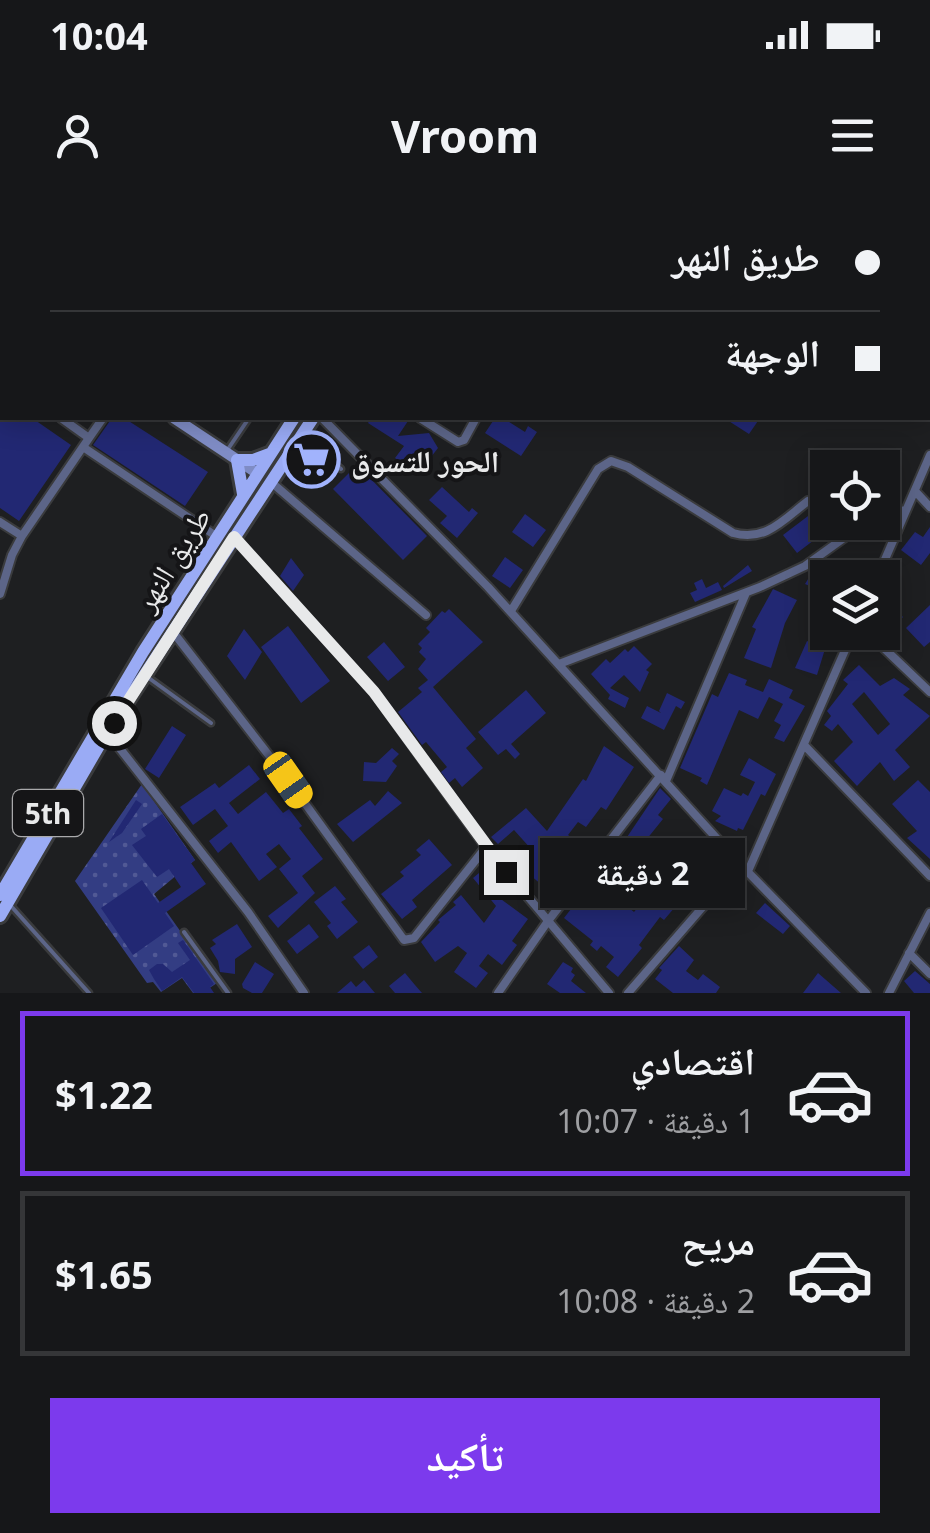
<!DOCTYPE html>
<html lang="ar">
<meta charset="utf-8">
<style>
body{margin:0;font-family:"Noto Sans","Noto Naskh Arabic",sans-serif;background:#1f2022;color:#f1f3f6;direction:rtl;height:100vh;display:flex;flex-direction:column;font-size:38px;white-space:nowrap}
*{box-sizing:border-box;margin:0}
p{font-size:32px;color:#9e9fa2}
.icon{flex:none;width:55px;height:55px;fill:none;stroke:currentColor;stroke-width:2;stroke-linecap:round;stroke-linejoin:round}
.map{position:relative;height:793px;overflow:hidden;direction:ltr}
.panel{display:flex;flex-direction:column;background:#161719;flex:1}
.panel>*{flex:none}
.guide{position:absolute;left:0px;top:0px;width:930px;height:220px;box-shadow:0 5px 25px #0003,0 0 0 2px #353638;direction:rtl;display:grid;align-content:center;height:220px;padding:0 50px;background:#161719}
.tools{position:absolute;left:810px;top:250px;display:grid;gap:20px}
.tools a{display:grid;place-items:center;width:90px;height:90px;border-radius:0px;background:#161719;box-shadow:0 5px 25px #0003,0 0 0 2px #353638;font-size:50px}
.end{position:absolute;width:45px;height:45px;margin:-22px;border:12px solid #e8e9ea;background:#111;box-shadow:0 0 0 5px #111}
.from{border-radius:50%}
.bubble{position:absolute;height:70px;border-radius:0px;background:#161719;box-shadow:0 5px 25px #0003,0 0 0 2px #353638;font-size:32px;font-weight:700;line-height:70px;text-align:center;direction:rtl}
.car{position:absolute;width:30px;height:60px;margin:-30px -15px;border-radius:12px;box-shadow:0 0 8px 2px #0007;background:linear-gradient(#f5c518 24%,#345 0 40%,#f5c518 0 76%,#345 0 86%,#f5c518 0)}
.guide b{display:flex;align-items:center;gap:35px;height:95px;font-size:38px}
.guide b+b{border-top:2px solid #353638}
.guide i{width:25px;height:25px;background:#f1f3f6}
ul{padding:18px 0 0;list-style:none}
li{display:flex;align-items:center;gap:30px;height:165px;margin:0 20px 15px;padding:0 30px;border:5px solid #353638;border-radius:0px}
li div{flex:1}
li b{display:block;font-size:38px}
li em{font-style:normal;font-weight:700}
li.active{border-color:#7c3aed}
li>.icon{width:90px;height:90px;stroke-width:1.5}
.button{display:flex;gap:20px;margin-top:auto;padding:20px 50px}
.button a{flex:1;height:115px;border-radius:0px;background:#7c3aed;color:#fff;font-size:40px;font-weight:700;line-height:115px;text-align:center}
.status{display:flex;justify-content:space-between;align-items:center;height:70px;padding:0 50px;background:#161719;direction:ltr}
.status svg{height:28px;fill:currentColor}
header{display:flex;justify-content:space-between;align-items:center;height:130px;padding:0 50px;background:#161719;font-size:45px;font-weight:700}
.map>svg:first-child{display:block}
.park{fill:url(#park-dots)}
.building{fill:#222873;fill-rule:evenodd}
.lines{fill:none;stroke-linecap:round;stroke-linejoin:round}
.service-casing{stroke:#3a3b3d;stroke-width:9}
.minor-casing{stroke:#3a3b3d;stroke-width:12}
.secondary-casing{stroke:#3a3b3d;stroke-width:16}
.primary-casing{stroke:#3a3b3d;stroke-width:18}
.service{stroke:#5c6588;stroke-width:4}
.minor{stroke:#5c6588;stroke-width:8}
.secondary{stroke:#7f8cc5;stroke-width:11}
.primary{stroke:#9aabf5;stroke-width:12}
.route{stroke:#e8e9ea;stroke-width:12}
.labels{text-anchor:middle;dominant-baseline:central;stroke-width:8;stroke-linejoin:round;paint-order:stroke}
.shield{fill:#151517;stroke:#a9a9ab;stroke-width:2.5}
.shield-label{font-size:28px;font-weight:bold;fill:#e8e9ea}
.poi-label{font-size:30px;font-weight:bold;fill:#e8e9ea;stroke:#151517;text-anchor:start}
.street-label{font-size:30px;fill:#e8e9ea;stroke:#151517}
</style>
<div class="status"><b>10:04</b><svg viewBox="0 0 49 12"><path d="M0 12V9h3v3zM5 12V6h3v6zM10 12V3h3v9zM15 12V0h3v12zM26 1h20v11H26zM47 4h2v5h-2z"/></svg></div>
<header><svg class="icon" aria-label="menu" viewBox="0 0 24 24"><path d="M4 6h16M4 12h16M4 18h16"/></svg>Vroom<svg class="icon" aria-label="person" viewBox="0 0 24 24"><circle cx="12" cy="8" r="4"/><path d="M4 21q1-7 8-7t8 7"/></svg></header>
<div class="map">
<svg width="930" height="793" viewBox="0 0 930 793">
<defs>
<pattern id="park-dots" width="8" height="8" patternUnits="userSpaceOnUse" patternTransform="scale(2.5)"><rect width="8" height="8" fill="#333d83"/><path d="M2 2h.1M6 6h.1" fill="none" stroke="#515995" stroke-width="1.8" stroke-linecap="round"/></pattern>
</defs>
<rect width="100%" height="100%" fill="#1e1f21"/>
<path class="park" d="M142 584 195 660 154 694 217 783 202 793H193L182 778 161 792 153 782 147 783 75 681Z"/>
<path class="building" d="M0 218H32L71 245 19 321 0 308Z
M112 218H124L208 272 185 306 93 245Z
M371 218H410L398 236 429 233 438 248 417 275 395 258 404 246 368 223Z
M495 218H503L525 232 528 226 537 232 521 256 485 233Z
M724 218H760L749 234Z
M828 260V293L811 277Z
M357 265 427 336 403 360 333 289Z
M442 287 469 312 472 308 478 313 457 338 440 323 447 316 429 300Z
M812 313 826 331 797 353 783 335Z
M525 314 546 330 533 347 512 332Z
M930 327V353L921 365 901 350 915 332 923 337Z
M505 357 523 370 510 388 492 376Z
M291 358 304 375 293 391 280 376Z
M748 365 752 371 724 388 723 386Z
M815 368 828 374V394L805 384Z
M702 379 706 388 718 382 722 390 695 402 690 393 697 390 694 383Z
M773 389 797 400 785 423 771 468 744 458 756 429 752 427Z
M888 392 901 405 896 410 903 417 895 425 882 413V397Z
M930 405V442L924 447 906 428Z
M449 409 483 442 433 487 476 539 466 548 483 568 462 587 455 578 449 583 441 572 447 567 426 542 422 545 398 512 422 492 418 488 428 480 418 469 426 459 419 452 422 448 418 444 430 432 426 428 442 411 445 413Z
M288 426 330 481 301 503 261 447Z
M244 429 262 452 245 480 227 456Z
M807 441 825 449 817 475 795 468Z
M384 442 405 467 388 481 367 457Z
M634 446 652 464 646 470 649 472 640 492 624 475 610 488 629 498 625 508 608 499 610 495 591 474 606 459 610 463 625 449 628 452Z
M859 465 880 486 894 478 910 489 903 495 930 516 895 550 910 567 894 581 880 562 857 586 834 561 853 542 838 524 832 531 824 525 831 516 827 511 848 484 843 480ZM864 492 890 524 878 535 852 504Z
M729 473 747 480 745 485 763 492 769 479 793 490 789 498 805 506 784 542 774 538 781 525 774 521 783 504 769 497 758 519 739 510 707 585 700 581 702 578 680 568 712 494 718 497Z
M526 490 546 513 511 544 520 554 515 559 506 549 498 555 478 532Z
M667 493 685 502 681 509 676 506 664 530 641 518 647 506 661 513 659 511Z
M172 526 186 535 159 578 145 569Z
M604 546 634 567 606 610 601 607 586 627 578 622 568 635 577 641 542 685 519 666 532 650 514 630 498 644 491 637 526 608 547 631 583 579 586 581Z
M392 548 399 554 392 561 397 566 386 582 363 581 364 562 376 563Z
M749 558 776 574 765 596 761 594 743 630 738 628 737 631 715 621 721 616 712 611 724 588 741 596 743 593 748 596 755 582 740 575Z
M249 565 260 579 229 603 238 614 266 592 283 613 289 609 302 626 299 628 323 659 302 676 315 693 278 728 268 716 298 693 279 669 291 659 279 644 266 654 277 667 259 681 231 642 218 653 209 641 228 626 215 609 193 625 180 607 215 583 219 588Z
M918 580 930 592V659L907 638 917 631 892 604Z
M660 588 671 599 658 615 663 619 642 645 663 660 666 657 682 671 671 683 648 666 639 678 675 707 664 720 660 717 639 745 642 748 618 777 606 767 614 757 601 746 597 751 590 745 593 741 564 718 578 700 582 703 605 673 599 668 613 649 617 652ZM630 684 648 695 634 712 618 699Z
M388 591 402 603 353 642 337 624 370 600 375 606Z
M136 600 142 604 122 633 109 642Z
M162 614 195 660 191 663 206 684 165 713 174 726 133 755 101 708 142 680 158 703 181 687 169 669 157 677 132 645 146 636 141 629Z
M429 639 452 665 412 700 417 707 402 719 381 694 404 676 400 672 421 655 416 650Z
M708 640 724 658 697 687 680 673Z
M485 668 501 688 494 694 528 719 512 741 517 745 502 765 488 754 479 766 488 773 476 788 454 772 467 753 458 746 435 762 421 742 440 722 438 720 456 705 453 702 461 695 484 723 496 706 473 678Z
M738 681 746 689 735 701 726 693Z
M335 686 346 699 341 702 358 722 337 739 327 726 331 723 314 702Z
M765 703 790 726 783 734 756 713Z
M237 724 252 747 235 759V774L220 772 218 761 210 748 216 744 212 740Z
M309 724 319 737 297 754 287 741Z
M183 740 214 784 210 787 214 793H194L182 777 162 791 154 779 149 770 157 764H163L172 772 190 760 178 743Z
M369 745 378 757 363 769 353 757Z
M679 746 694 760 686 771 698 780 703 774 720 787 716 793H673L655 779 662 770 659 768Z
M255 762 274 774 262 793H252L243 788 242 784Z
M563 762 573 768 571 772 575 775 571 781 586 793H560L547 784Z
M915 771 930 784V793H914L904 781Z
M405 773 415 785 422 793H395L389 786Z
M818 773 841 793H803Z
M364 780 375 793H337L351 781 356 787Z"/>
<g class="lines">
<defs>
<path id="service" d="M616 0 620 2
M305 238 341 269
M228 249 249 218
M146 476 211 523
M11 706 89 793
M184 732 228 793"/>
<path id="minor" d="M55 0 58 2
M254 0 259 2
M772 0 775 2
M135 2 137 0
M391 2 392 0
M0 111 2 107
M0 173 2 175
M61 218 89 238 103 218
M322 218 488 387 740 664 866 793
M420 218 458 242 464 240 476 218
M83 247 216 336
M271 282 426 415
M915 291 930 307
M882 315 906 310
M0 322 22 336 12 355 0 394
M22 336 89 238
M234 337 374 492 486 647 609 793
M877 378 930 255
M511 411 598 269 611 261 628 267 733 333C766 342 783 320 808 301
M173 432 288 580 404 740 414 738 486 647
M867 432 930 492
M559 464 760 387 805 366 866 322
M107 532 248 712 304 793
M805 546 930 676
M666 581 746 393
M749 669 853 432
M909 753 930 774
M498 793 548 721 661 575
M628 793 740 664
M889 793 930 713"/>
<path id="secondary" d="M0 95 2 97
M174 218 257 273"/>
<path id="primary" d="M437 2 438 0
M453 2 455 0
M243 294 237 260H253L269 254
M0 695 143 452 294 218
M0 716 107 532 313 218"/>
</defs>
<use href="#service" class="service-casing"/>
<use href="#minor" class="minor-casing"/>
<use href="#secondary" class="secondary-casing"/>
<use href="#primary" class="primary-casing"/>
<use href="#service" class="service"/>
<use href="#minor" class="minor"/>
<use href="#secondary" class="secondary"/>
<use href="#primary" class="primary"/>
</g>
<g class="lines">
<path class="route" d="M114 523 234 337 374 492 506 672"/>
</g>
<defs>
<symbol id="supermarket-ring" viewBox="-11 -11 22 22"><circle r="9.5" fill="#151517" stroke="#a1b3fd" stroke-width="1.5"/><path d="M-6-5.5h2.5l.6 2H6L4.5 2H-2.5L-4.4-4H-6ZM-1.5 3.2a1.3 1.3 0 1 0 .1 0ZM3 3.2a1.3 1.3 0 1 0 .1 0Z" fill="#a1b3fd"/></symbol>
</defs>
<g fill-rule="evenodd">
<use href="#supermarket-ring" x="280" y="228" width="63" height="63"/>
</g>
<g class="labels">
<rect class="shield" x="13" y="590" width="70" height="46" rx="8"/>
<g class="shield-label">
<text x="48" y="613">5th</text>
</g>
<g class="poi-label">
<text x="351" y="260">الحور للتسوق</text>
</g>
<g class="street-label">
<text transform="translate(172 359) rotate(-58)">طريق النهر</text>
</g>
</g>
</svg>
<div class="tools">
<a><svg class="icon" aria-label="locate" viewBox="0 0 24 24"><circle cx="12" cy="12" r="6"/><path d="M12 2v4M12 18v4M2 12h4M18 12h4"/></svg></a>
<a><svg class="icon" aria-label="layers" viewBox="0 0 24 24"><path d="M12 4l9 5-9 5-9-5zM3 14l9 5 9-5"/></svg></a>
</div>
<i class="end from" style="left:114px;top:523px"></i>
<i class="end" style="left:506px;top:672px"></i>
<div class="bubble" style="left:540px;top:638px;width:205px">2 دقيقة</div>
<i class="car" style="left:288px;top:580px;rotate:145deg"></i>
<div class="guide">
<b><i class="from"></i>طريق النهر</b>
<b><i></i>الوجهة</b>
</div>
</div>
<section class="panel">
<ul>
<li class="active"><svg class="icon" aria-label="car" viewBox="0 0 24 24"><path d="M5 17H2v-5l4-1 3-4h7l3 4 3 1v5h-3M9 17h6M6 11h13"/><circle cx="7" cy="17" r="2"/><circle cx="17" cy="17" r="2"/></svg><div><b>اقتصادي</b><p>1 دقيقة · 10:07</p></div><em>$1.22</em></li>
<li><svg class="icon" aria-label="car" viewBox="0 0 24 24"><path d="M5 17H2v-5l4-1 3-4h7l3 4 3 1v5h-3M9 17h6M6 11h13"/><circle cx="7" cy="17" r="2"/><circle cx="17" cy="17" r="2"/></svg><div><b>مريح</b><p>2 دقيقة · 10:08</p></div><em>$1.65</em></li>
</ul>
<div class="button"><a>تأكيد</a></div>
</section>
